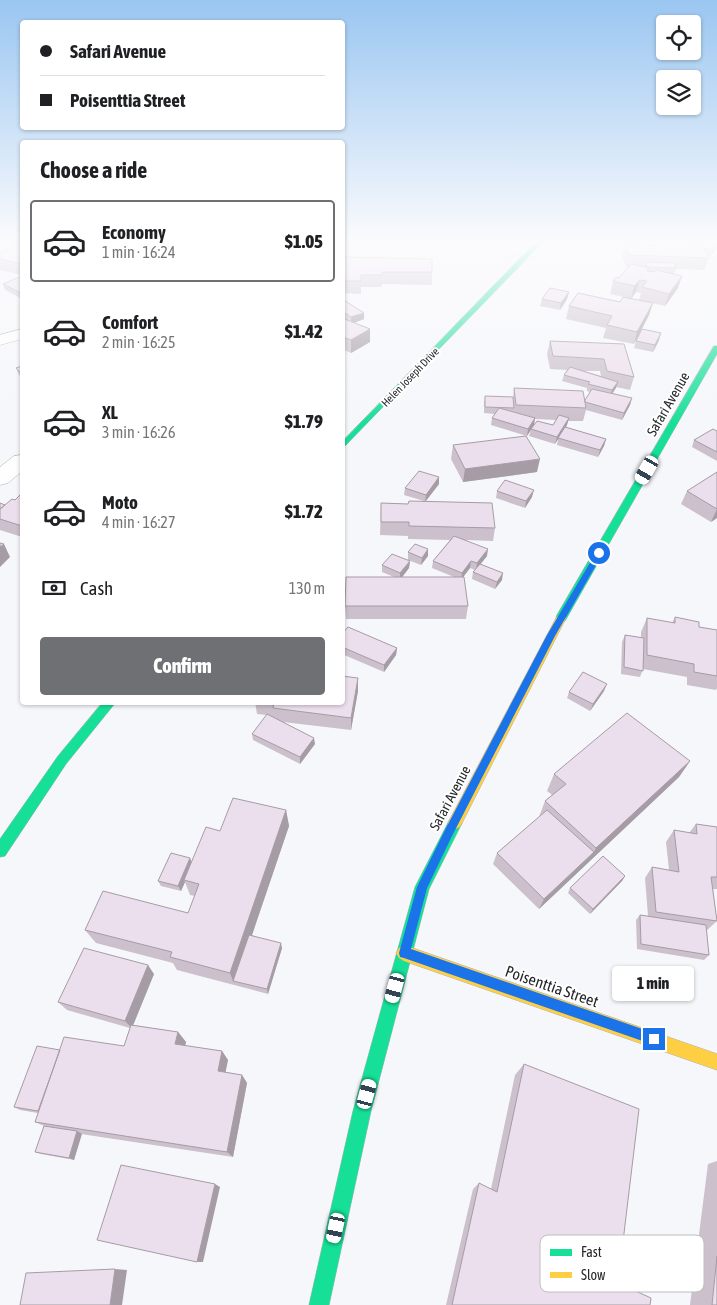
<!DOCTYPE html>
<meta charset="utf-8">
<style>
body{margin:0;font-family:"Asap Condensed",sans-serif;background:#f2f2f2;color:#202124;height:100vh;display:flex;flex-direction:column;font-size:19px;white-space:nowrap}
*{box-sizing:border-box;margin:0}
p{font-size:16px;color:#757577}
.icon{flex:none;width:28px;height:28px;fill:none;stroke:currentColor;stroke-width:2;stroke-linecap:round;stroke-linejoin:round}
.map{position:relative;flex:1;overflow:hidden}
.sheet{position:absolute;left:20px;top:140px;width:325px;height:565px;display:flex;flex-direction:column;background:#fff;border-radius:5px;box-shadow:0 1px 4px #0004}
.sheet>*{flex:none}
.hud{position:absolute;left:20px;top:20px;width:325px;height:110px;border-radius:5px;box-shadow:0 1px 4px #0004;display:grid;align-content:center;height:110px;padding:0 20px;background:#fff}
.controls{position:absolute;left:656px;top:15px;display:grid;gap:10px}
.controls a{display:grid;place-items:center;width:45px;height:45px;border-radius:5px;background:#fff;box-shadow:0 1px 4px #0004;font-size:25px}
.end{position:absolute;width:22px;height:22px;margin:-11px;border:6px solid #1a73e8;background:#fff;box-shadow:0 0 0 2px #fff}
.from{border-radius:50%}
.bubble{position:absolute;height:35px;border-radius:5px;background:#fff;box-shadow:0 1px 4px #0004;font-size:16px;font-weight:800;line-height:35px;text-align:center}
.car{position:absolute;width:15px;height:30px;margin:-15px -8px;border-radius:6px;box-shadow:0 0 4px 1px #0007;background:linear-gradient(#fff 24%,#345 0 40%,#fff 0 76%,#345 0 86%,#fff 0)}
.hud b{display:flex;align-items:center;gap:18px;height:48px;font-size:19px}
.hud b+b{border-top:1px solid #e0e0e0}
.hud i{width:12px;height:12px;background:#202124}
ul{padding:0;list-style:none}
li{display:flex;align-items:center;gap:15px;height:82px;margin:0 10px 8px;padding:0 10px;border:2px solid transparent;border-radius:5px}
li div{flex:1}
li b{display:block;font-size:19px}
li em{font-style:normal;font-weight:800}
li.selected{border-color:#6f7074}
li>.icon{width:45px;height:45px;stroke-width:1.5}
h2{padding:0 20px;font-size:22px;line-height:60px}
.pay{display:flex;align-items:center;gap:12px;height:55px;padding:0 20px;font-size:19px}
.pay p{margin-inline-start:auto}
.action{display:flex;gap:10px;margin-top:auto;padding:10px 20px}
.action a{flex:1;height:58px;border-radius:5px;background:#6f7074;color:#fff;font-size:20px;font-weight:800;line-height:58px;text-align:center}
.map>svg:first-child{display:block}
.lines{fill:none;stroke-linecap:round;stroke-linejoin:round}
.street-casing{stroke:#aeafb2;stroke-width:1}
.fast-casing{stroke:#aeafb2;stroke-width:1}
.slow-casing{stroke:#aeafb2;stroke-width:1}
.street{fill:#fefefe;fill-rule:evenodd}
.fast{fill:#16e098;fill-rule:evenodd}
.slow{fill:#ffcf43;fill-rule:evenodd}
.wall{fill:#cbc0cc;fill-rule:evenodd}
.shaded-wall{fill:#a59ca6}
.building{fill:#ecdfed;stroke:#a59ca6}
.route{fill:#1a73e8}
.labels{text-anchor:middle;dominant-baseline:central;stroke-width:4;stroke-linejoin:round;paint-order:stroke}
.far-street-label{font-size:11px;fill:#27282b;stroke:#fff}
.street-label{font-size:14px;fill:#27282b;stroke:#fff}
.near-street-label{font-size:16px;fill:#27282b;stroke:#fff}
.key{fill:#fff;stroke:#bebebf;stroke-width:1}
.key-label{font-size:14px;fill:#27282b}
</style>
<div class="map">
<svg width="717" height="1305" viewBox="0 0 717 1305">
<rect width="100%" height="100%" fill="#f6f7fb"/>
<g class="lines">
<defs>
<path id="street" d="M342 241H352L350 244 342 246Z
M488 241H510L534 250 537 253 534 256 529 258 490 244Z
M22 329V339L0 345V335Z
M22 455V471L8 483 0 485V467L14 456Z"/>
<path id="fast" d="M537 241H544L342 449V442Z
M714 346H717V354L565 621H557L556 618 557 615Z
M103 702H116L66 764 5 856 0 857V839L58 756Z
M455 817 460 819 462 823 429 889 371 1111 329 1305H309L353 1111 415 887 450 819Z"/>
<path id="slow" d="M561 614 566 618 460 827 455 829 450 827 448 823 450 819 556 618Z
M404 945 717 1054V1070L404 961 399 958 396 953 399 948Z"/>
</defs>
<use href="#street" class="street-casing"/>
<use href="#fast" class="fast-casing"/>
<use href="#slow" class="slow-casing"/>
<use href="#street" class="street"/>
<use href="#fast" class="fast"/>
<use href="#slow" class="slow"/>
</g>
<path class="wall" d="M647 241H712L711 243 717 245 715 250 711 256H707L709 258 704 270 676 269 674 274 682 276 678 288 665 306 652 303 649 315 634 344 603 338 606 328 566 319 569 306 620 302 624 297 610 294 613 281 619 278 628 267H626L622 256 625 244 655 245V243ZM636 292 641 293 639 300 631 298Z
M22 246V275L0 270V253Z
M342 257 432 272V285L382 284V287H361V294L342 293Z
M22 276V299L5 290 3 284Z
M569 292 567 299 560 310 540 306 542 299Z
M342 299 364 319 354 323 370 342 351 353 342 349V318L344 319 342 318Z
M659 340 653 352 634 348 636 341Z
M550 341 624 344 634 377 630 390 616 387 613 393 632 398 630 405 622 420 586 410 583 421H568L566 427 606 439 604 446 598 457 557 445 558 439 555 444 529 436 531 430 527 436 491 425 492 418 495 414 484 413V403L485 396 513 397 514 388 585 400 590 392 587 391V388L562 381 564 375 567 370 550 369 547 354ZM584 371H600L601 376ZM535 419 556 420 553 425H534Z
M22 366V378L19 375 16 368Z
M717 431V461L692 447 694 440Z
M453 445 537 472 463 482 451 459Z
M717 472V518L711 522 681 504 687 491Z
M439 477V484L426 501 495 528 493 541 466 540 487 556 480 564 502 580 495 589 472 579 473 572 475 570 470 568 463 577 468 606 466 619H346L345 606 394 577 382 572V565L410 561 409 568 402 577H454L432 568 433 561 450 540 408 539V536L380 535 381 503 408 504 424 501 404 495 405 488Z
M497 491 532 497 525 508 496 498Z
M22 493V537L0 530V503L5 505 15 500Z
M408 552 428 556 421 565 408 560Z
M675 617 699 627 717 630V688L716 690 687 685V677L643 669 640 677 621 674 622 642 625 635 641 638V632L647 618 672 623Z
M342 634 397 648 396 655 384 672 342 654Z
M358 678V691L351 730 283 722 315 744 300 764 253 740 252 734 267 715 257 714 255 702H342Z
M604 691 590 711 567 698 569 692Z
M690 761 679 777 539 909 493 864 497 853 539 817 545 801 552 795 547 791 554 774Z
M286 810 289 826 252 935 282 948 268 994 177 970 173 963 96 943 85 930 188 913 195 896 190 895 185 882 181 891 161 886 158 881 190 858 192 862 220 831Z
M696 824 717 827V889H713L717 921 706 931 709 955 704 960 637 949 636 920 640 915 648 916 645 878 652 867 669 870 666 842 674 830 689 833Z
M625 876 622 881 590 914 568 893 570 888Z
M154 974 133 1025 178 1032 186 1042 185 1046 222 1051 228 1060 225 1072 242 1075 247 1083 233 1157 81 1134 74 1160 41 1154 35 1152 44 1126 35 1122 38 1113 20 1110 14 1107 60 1050 124 1046 130 1028 67 1010 58 1002Z
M524 1064 618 1283 650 1305H446L473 1189 479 1183 491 1189 515 1075Z
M717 1161V1305H690L708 1164Z"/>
<path class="shaded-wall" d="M717 245 715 250 711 256 713 250Z
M682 276 678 288 665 306 669 294Z
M640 280 636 292 631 299 634 286Z
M569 292 567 299 560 310 561 303Z
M653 303 649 315 634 344 637 332Z
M364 313V319L351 324V317Z
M370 329V342L351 353V340Z
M661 333 659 340 653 352 655 345Z
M618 382 616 388 610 397 612 390Z
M632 398 630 405 622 420 624 413Z
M535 418 534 425 527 436 528 429Z
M569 418 567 425 555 444 557 437Z
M606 439 604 446 598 457 600 450Z
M540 459 537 472 463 482 465 469Z
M439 477V484L425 502 426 495Z
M534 490 532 497 525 508 526 501Z
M717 509V518L711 522Z
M4 544 10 557 0 567V547Z
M428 549V556L421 565 422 558Z
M488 549 487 556 476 570 477 563Z
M410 561 409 568 400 580V573Z
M471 561 470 568 461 580 462 573Z
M503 573 502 580 495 589 497 582Z
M397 648 396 655 384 672V665Z
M358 678V691L351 730V718Z
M607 684 604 691 590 711 593 704Z
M314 738 315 744 300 764V757Z
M690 761 679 777 539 909 544 899 594 852 596 848Z
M286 810 289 826 236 982 233 981 230 973Z
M190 858 192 864 184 880 185 882 181 891 178 886Z
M625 876 622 881 590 914 593 909Z
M281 943 282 948 268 994 267 989Z
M148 965 154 974 132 1028 125 1021Z
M178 1032 186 1042 183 1054 175 1044Z
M222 1051 228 1060 224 1080 218 1071Z
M242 1075 247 1083 233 1157 227 1152Z
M77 1131 82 1134 74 1160 69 1158Z
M215 1184 220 1187 203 1262H197Z
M115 1269 127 1270 122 1305H110Z"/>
<path class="building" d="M657 241H669L702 245 709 258 629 255 625 244 658 246Z
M687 241 699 244 700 241H704L717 245 713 250 703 248 702 245 686 243Z
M17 245 22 246V264L0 259V253Z
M342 257 432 259V272H382V275H361V281H342Z
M645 262 674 263 676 268 647 267Z
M631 264 649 268 647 271 654 272 656 270 682 276 669 294 642 287 647 281 640 280 634 286 613 281 616 277 619 278Z
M22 276V292L21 293 3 284Z
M550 288 569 292 561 303 542 299Z
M578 293 620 302 623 297 653 303 637 332 607 325 612 316 569 306Z
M342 299 364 313 351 317 342 311Z
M342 318 370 329 351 340 342 337Z
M642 329 661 333 655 345 636 341Z
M550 341 624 344 634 377 607 371 604 359 553 356Z
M22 366V374L16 368Z
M570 367 618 382 612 390 588 384 590 382 564 375Z
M514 388 583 391 586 408 516 405Z
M592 389 632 398 624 413 585 402V400Z
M485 396 513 397 514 408 485 407Z
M499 408 535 418 528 429 492 418Z
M559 415 569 418 557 437 531 429 537 421 553 425Z
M565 427 606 439 600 450 558 438Z
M713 429 717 431V452L694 440Z
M526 436 540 459 465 469 453 445Z
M419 471 439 477 426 495 405 488Z
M717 472V509L687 491Z
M505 480 534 490 526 501 497 491Z
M22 493V526L0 519V509L12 499 15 500Z
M409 501 492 503 495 528 409 526V522H381V503L408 504Z
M0 503 5 505 0 509Z
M454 536 488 549 477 563 471 561 462 573 433 561Z
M0 543 4 544 0 547Z
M415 544 428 549 422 558 408 552Z
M392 554 410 561 400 573 382 565Z
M480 564 503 573 497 582 473 572Z
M346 577H464L468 606H345Z
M675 617 699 622V627L717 630V676L694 672V664L647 655V618L675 623Z
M348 627 397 648 384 665 342 647V634Z
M625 635 644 638 643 671 624 667Z
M583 672 607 684 593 704 569 692Z
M342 676 358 678 351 718 273 708 274 703 268 702H342Z
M627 713 690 761 596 848 545 801 566 784 554 774Z
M267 714 314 738 300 757 252 734Z
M233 798 286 810 230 973 170 957 172 952 85 930 103 891 188 913 199 884 184 880 206 827 220 831Z
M547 810 594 852 544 899 497 853Z
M696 824 717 827V877H711L717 921 656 912 652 867 679 872 674 830 697 834Z
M171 853 190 858 178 886 158 881Z
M603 856 625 876 593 909 570 888Z
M640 915 706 925 709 955 641 944Z
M249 935 281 943 267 989 233 981Z
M84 948 148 965 125 1021 58 1002Z
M131 1025 178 1032 175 1044 222 1051 218 1071 242 1075 227 1152 35 1122 64 1037 124 1046Z
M37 1046 60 1050 38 1111 14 1107Z
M524 1064 639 1109 618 1283 651 1298 650 1305H452L479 1183 497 1192Z
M44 1126 77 1131 69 1158 35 1152Z
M121 1165 215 1184 197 1262 97 1240Z
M717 1256V1305H712Z
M115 1269 110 1305H20L26 1273Z"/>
<linearGradient id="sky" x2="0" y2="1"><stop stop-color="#9ac6f1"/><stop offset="0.57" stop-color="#fbfbfd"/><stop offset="1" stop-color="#fbfbfd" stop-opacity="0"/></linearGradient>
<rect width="717" height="424" fill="url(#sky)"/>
<path class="route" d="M599 550 603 553 555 636 452 836 427 888 411 949 654 1033 658 1035 659 1039 658 1043 654 1045 404 958 400 957 399 953 417 887 445 830 547 635 597 551Z"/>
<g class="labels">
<g class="far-street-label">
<text transform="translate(410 377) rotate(-46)">Helen Joseph Drive</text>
</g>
<g class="street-label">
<text transform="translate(668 404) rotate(-60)">Safari Avenue</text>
<text transform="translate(450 798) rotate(-62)">Safari Avenue</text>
</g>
<g class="near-street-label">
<text transform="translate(552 986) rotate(19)">Poisenttia Street</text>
</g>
</g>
<rect x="540" y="1235" width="164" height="57" rx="8" class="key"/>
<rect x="550" y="1249" width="22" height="7" fill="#16e098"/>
<rect x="550" y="1272" width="22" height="6" fill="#ffcf43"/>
<g class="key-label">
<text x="581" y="1257">Fast</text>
<text x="581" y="1280">Slow</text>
</g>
</svg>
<div class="controls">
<a><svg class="icon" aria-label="locate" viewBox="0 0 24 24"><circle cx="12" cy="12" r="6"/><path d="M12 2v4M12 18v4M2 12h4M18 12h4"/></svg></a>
<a><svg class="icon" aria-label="layers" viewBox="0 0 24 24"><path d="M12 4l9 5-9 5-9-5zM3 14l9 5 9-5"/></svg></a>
</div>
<i class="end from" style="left:599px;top:553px"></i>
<i class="end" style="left:654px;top:1039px"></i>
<div class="bubble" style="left:612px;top:966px;width:82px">1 min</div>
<i class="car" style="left:647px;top:470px;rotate:210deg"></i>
<i class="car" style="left:395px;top:988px;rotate:195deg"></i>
<i class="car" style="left:367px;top:1094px;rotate:15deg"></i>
<i class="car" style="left:336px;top:1228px;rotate:192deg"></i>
<div class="hud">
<b><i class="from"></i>Safari Avenue</b>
<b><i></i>Poisenttia Street</b>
</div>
<section class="sheet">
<h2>Choose a ride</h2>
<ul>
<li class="selected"><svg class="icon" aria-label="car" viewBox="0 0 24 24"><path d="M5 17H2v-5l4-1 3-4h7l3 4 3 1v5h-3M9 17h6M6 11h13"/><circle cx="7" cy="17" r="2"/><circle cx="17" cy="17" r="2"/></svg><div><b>Economy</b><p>1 min · 16:24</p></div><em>$1.05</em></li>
<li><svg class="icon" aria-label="car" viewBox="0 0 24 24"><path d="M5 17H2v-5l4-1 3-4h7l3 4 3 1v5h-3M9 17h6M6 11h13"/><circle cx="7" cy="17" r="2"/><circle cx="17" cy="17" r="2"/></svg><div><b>Comfort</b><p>2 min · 16:25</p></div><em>$1.42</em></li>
<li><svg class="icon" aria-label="car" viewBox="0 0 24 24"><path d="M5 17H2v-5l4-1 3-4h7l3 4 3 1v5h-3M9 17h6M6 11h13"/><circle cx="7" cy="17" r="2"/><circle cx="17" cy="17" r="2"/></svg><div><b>XL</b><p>3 min · 16:26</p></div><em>$1.79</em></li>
<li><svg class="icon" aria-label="car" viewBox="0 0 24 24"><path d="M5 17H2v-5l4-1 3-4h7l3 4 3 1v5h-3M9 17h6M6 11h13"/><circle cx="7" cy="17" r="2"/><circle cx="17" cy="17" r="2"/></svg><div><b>Moto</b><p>4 min · 16:27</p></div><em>$1.72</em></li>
</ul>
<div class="pay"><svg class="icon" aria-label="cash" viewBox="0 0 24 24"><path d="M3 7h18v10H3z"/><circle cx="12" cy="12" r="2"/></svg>Cash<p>130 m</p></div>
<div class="action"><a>Confirm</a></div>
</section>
</div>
